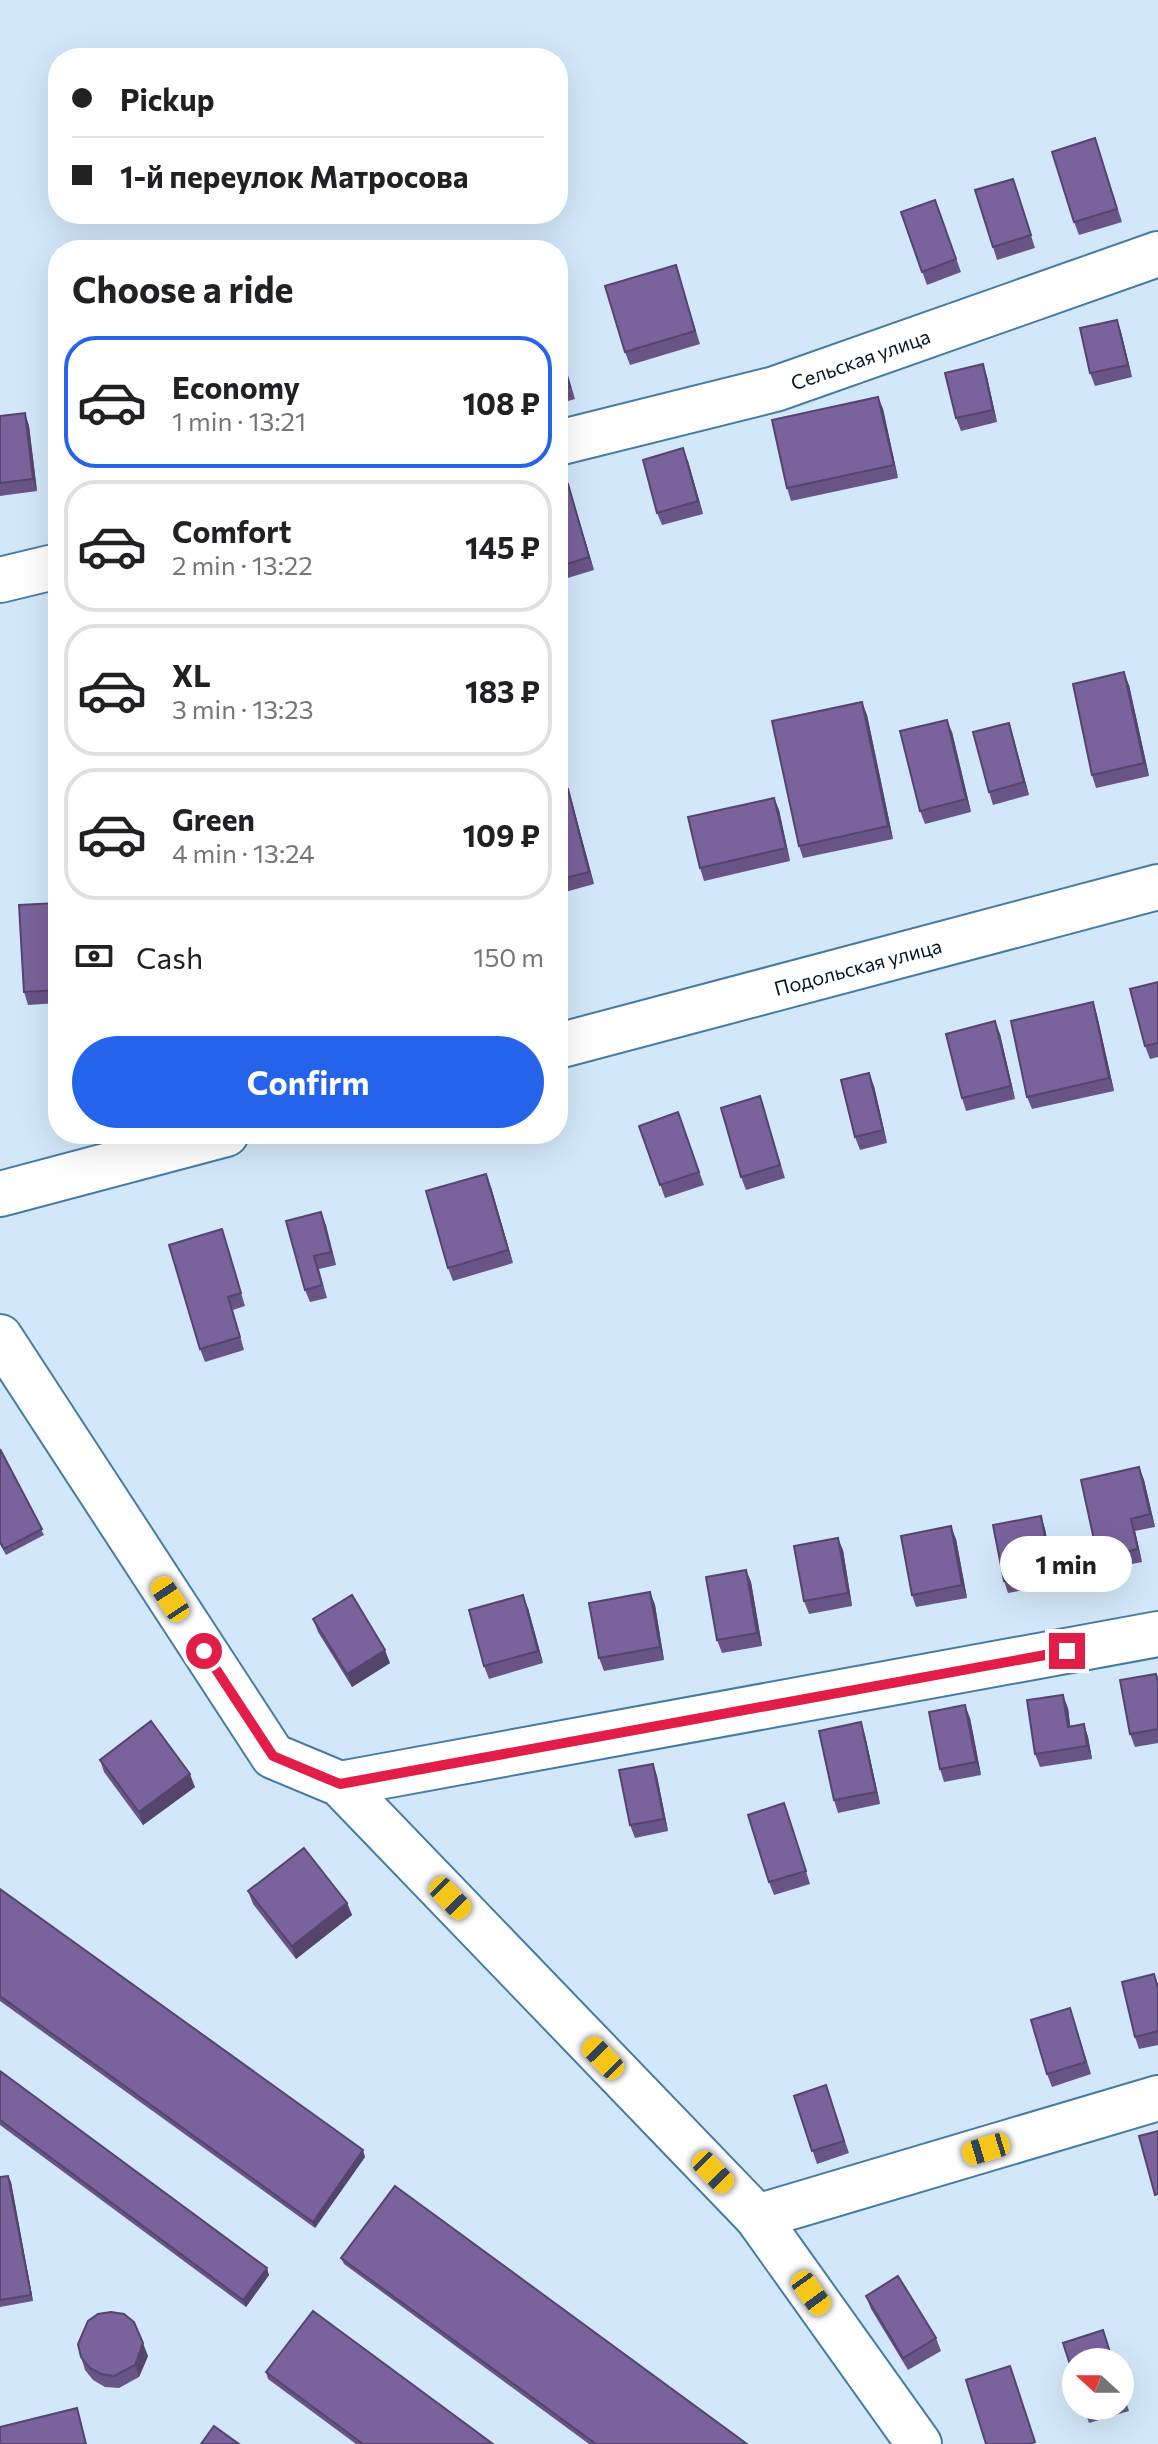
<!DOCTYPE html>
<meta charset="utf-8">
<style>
body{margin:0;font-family:Commissioner,sans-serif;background:#f2f2f2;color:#202124;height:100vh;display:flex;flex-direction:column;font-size:30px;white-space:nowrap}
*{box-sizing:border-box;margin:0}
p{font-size:26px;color:#757577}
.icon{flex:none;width:44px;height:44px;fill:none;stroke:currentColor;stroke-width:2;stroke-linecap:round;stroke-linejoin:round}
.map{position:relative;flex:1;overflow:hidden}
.side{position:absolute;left:48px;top:240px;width:520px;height:904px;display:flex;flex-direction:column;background:#fff;border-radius:32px;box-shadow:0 8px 32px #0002}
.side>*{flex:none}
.hud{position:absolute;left:48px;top:48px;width:520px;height:176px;border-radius:32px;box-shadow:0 8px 32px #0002;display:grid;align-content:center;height:176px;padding:0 24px;background:#fff}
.needle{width:52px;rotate:291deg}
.fabs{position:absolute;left:1062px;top:2348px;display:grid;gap:16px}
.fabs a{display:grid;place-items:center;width:72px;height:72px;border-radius:50%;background:#fff;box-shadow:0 8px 32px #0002;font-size:40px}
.end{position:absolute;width:36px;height:36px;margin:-18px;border:10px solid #e11d48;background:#fff;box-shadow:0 0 0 4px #fff}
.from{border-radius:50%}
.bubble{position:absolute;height:56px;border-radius:28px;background:#fff;box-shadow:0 8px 32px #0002;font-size:26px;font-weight:700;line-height:56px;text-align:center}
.car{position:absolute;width:24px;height:48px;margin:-24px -12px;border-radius:10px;box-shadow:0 0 6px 2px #0007;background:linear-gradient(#f5c518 24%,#345 0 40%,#f5c518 0 76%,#345 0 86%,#f5c518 0)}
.hud b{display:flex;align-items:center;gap:28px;height:76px;font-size:30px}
.hud b+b{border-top:2px solid #e0e0e0}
.hud i{width:20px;height:20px;background:#202124}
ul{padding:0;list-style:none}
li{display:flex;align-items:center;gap:24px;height:132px;margin:0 16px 12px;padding:0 8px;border:4px solid #e0e0e0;border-radius:32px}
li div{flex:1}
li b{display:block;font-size:30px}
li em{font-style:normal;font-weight:700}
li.active{border-color:#2563eb}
li>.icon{width:72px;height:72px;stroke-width:1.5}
h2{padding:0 24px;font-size:36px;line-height:96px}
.pay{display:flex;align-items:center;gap:20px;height:88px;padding:0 24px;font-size:30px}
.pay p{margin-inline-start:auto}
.action{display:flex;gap:16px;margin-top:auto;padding:16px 24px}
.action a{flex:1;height:92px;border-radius:48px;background:#2563eb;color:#fff;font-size:32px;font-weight:700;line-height:92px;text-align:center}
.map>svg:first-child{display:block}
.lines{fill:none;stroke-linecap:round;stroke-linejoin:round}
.street-casing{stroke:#467ca4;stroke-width:48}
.street{stroke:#fff;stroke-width:44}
.wall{fill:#695486}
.shaded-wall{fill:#55456d}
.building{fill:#7a629c;stroke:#55456d;stroke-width:2}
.route{stroke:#e11d48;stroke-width:10}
.labels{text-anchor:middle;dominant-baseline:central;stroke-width:6;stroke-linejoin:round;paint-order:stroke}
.street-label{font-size:20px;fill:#021626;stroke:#e8f4fd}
</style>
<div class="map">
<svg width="1158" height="2444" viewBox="0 0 1158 2444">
<rect width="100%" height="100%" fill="#d2e8fa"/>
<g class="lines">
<defs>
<g id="street">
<path id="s1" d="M558 443 775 389 1158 254"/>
<path d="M0 580 58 566"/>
<path id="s2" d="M558 1046 1158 887"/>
<path d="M0 1194 226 1134"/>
<path d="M0 1337 273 1756 340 1784 757 2217 919 2444"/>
<path d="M340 1784 1158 1634"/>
<path d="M757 2217 1158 2098"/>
</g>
</defs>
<use href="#street" class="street-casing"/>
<use href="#street" class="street"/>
</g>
<path class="wall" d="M1095 138 1122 222 1079 235 1074 222Z
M1013 179 1035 248 997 260 993 247Z
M935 200 961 272 927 285 901 212Z
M676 265 700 344 630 365 625 352Z
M1117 320 1121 332 1132 377 1095 386 1090 373Z
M558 341 575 399 558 404Z
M983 364 987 377 997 422 961 431 956 418Z
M878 397 883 409 898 478 791 501 787 488Z
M25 413 29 426 37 491 0 496V416Z
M688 461 703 514 662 525 657 513Z
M558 487 572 497 594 570 558 581Z
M1129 685 1149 776 1096 788 1092 775Z
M867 715 893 839 803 858 799 846Z
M1009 723 1029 795 993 805 989 792Z
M952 732 971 812 925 824 920 811Z
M568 789 572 802 594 884 558 894V792Z
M774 798 779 810 790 861 704 881 700 868Z
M58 903V1003L28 1005 24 992Z
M1158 982V1057L1150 1059 1145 1046Z
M1093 1002 1097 1015 1114 1091 1032 1109 1027 1097Z
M1000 1034 1015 1099 966 1111 962 1098Z
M874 1086 887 1143 860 1150 855 1137Z
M760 1096 785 1178 746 1190 741 1177Z
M678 1112 704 1185 665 1198 639 1126Z
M491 1187 513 1263 453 1281 448 1268Z
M321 1212 336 1265 319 1269 327 1298 310 1302 305 1290Z
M222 1229 245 1306 233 1310 244 1350 205 1362 200 1349Z
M0 1449 44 1535 6 1555 0 1544Z
M1139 1467 1144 1480 1155 1527 1135 1531 1142 1562 1102 1570 1098 1558Z
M1041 1516 1045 1529 1056 1584 1008 1593 1004 1581Z
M956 1539 967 1598 916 1607 912 1595Z
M843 1550 852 1606 809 1614 804 1601Z
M746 1570 751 1582 762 1646 722 1653 717 1640Z
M650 1592 655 1605 664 1660 604 1671 599 1658Z
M528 1608 543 1663 489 1679 484 1666Z
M313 1619 390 1663 352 1687 318 1632Z
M1156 1674 1158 1678V1743L1135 1747 1130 1734Z
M1068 1708 1070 1726 1084 1724 1088 1737 1092 1759 1040 1767 1035 1754Z
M970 1718 981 1775 944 1782 940 1769Z
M865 1735 880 1804 838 1813 834 1800Z
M100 1760 195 1787 143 1825 104 1772Z
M653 1764 657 1776 668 1831 635 1838 630 1825Z
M789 1816 810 1884 774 1895 769 1882Z
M0 1889 365 2157 315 2228 0 2001Z
M248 1891 347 1903 352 1915 296 1959 253 1904Z
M1154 1974 1158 1984V2045L1139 2049 1135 2037Z
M1074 2021 1091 2074 1052 2087 1047 2074Z
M0 2071 269 2275 246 2307 0 2125Z
M826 2085 849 2153 817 2164 794 2096Z
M8 2176 11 2182 33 2301 0 2307V2177Z
M341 2258 747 2444H589L344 2264Z
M866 2296 936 2338 941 2351 908 2370 871 2309Z
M148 2356 139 2377 119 2388 105 2387 93 2380 85 2370 81 2357Z
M266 2372 493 2444H356L268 2379Z
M1120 2383 1129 2411 1089 2423 1083 2406H1120Z"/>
<path class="shaded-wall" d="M1117 320 1121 332 1132 377 1128 365Z
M983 364 987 377 997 422 993 410Z
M878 397 883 409 898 478 894 465Z
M25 413 29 426 37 491 33 479Z
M683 448 688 461 703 514 698 501Z
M568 484 572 497 594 570 589 557Z
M1124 672 1129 685 1149 776 1144 763Z
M862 702 867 715 893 839 888 826Z
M947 720 952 732 971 812 966 799Z
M1009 723 1013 736 1029 795 1024 782Z
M568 789 572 802 594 884 589 872Z
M774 798 779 810 790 861 786 848Z
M1093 1002 1097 1015 1114 1091 1109 1078Z
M995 1021 1000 1034 1015 1099 1011 1086Z
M869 1073 874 1086 887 1143 883 1130Z
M486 1174 491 1187 513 1263 508 1250Z
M321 1212 326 1225 336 1265 331 1252Z
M1139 1467 1144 1480 1155 1527 1150 1514Z
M1041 1516 1045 1529 1056 1584 1051 1571Z
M1131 1519 1135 1531 1142 1562 1138 1549Z
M951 1526 956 1539 967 1598 962 1585Z
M838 1538 843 1550 852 1606 848 1593Z
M746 1570 751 1582 762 1646 757 1633Z
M650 1592 655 1605 664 1660 660 1647Z
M523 1595 528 1608 543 1663 538 1651Z
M385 1650 390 1663 352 1687 347 1674Z
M1063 1695 1068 1708 1072 1739 1068 1727Z
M965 1705 970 1718 981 1775 976 1762Z
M861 1722 865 1735 880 1804 876 1792Z
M1084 1724 1088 1737 1092 1759 1087 1746Z
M653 1764 657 1776 668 1831 664 1819Z
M190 1774 195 1787 143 1825 139 1812Z
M347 1903 352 1915 296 1959 292 1946Z
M363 2150 365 2157 315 2228 313 2222Z
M8 2176 11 2182 33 2301 31 2295Z
M267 2268 269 2275 246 2307 243 2300Z
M143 2343 148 2356 139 2377 135 2365Z"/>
<path class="building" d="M1095 138 1117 209 1074 222 1052 152Z
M1013 179 1031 235 993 247 975 190Z
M935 200 956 259 922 272 901 212Z
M676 265 695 331 625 352 605 286Z
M1117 320 1128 365 1090 373 1080 328Z
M558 345 570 387 558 390Z
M983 364 993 410 956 418 945 373Z
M878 397 894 465 787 488 772 420Z
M25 413 33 479 0 483V416Z
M683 448 698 501 657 513 643 460Z
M568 484 589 557 558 567V487Z
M1124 672 1144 763 1092 775 1073 684Z
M862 702 888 826 799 846 772 721Z
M947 720 966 799 920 811 900 731Z
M1009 723 1024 782 989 792 973 732Z
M568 789 589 872 558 880V792Z
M774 798 786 848 700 868 688 817Z
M58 903V990L24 992 19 905Z
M1158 982V1043L1145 1046 1130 989Z
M1093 1002 1109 1078 1027 1097 1011 1021Z
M995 1021 1011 1086 962 1098 946 1034Z
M869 1073 883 1130 855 1137 841 1080Z
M760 1096 780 1165 741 1177 721 1108Z
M678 1112 699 1172 660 1185 639 1126Z
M486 1174 508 1250 448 1268 426 1191Z
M321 1212 331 1252 314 1256 322 1285 305 1290 286 1221Z
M222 1229 241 1293 228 1297 240 1337 200 1349 169 1245Z
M0 1449 42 1529 4 1549 0 1542Z
M1139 1467 1150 1514 1131 1519 1138 1549 1098 1558 1081 1480Z
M1041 1516 1051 1571 1004 1581 993 1525Z
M951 1526 962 1585 912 1595 901 1536Z
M838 1538 848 1593 804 1601 794 1546Z
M746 1570 757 1633 717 1640 706 1577Z
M650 1592 660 1647 599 1658 589 1603Z
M352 1595 385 1650 347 1674 313 1619Z
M523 1595 538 1651 484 1666 469 1610Z
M1156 1674 1158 1683V1729L1130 1734 1120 1680Z
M1063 1695 1068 1727 1084 1724 1087 1746 1035 1754 1027 1700Z
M965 1705 976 1762 940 1769 929 1712Z
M151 1721 190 1774 139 1812 100 1760Z
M861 1722 876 1792 834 1800 819 1731Z
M653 1764 664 1819 630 1825 619 1770Z
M784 1803 806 1871 769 1882 748 1815Z
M304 1848 347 1903 292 1946 248 1891Z
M0 1889 363 2150 313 2222 0 1996Z
M1154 1974 1158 1989V2031L1135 2037 1122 1982Z
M1070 2008 1086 2062 1047 2074 1031 2020Z
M0 2071 267 2268 243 2300 0 2120Z
M826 2085 844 2141 812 2151 794 2096Z
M1158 2131V2194L1155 2195 1139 2136Z
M8 2176 31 2295 0 2300V2177Z
M395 2186 747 2444H596L341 2258Z
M898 2276 936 2338 903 2358 866 2296Z
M313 2311 493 2444H363L266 2372Z
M111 2312 124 2314 134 2322 143 2343 135 2365 114 2376 101 2374 89 2367 81 2357 78 2344 88 2321 98 2314Z
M1103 2330 1113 2362H1076V2383L1063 2343Z
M1010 2366 1035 2442 1030 2444H986L966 2380Z
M1120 2385 1124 2398 1120 2400Z
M1083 2406H1099L1085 2410Z
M77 2408 86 2444H0V2427Z
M214 2426 239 2444H201Z"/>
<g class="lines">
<path class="route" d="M204 1651 273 1756 340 1784 1067 1651"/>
</g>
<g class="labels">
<g class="street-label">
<text stroke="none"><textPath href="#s1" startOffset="314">Сельская улица</textPath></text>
<text stroke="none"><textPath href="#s2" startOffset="310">Подольская улица</textPath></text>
</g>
</g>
</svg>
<div class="fabs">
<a><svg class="needle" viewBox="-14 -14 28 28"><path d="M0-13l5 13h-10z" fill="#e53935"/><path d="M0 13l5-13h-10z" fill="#757577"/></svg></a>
</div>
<i class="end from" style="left:204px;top:1651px"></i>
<i class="end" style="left:1067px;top:1651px"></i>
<div class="bubble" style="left:1000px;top:1536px;width:132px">1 min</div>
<i class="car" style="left:170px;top:1599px;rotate:327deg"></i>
<i class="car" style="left:450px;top:1898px;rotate:136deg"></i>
<i class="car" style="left:603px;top:2058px;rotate:316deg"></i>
<i class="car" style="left:986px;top:2149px;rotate:253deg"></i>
<i class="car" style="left:713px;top:2172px;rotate:136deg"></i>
<i class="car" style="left:811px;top:2293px;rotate:144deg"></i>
<div class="hud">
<b><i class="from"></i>Pickup</b>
<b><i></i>1-й переулок Матросова</b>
</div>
<section class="side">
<h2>Choose a ride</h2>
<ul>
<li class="active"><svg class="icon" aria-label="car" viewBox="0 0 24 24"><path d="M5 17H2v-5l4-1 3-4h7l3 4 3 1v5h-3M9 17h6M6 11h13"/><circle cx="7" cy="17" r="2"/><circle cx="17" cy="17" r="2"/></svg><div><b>Economy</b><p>1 min · 13:21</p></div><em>108 ₽</em></li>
<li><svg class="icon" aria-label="car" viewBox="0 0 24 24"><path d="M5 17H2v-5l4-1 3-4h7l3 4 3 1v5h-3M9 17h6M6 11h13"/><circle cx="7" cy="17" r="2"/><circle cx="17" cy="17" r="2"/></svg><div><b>Comfort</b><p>2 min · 13:22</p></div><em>145 ₽</em></li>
<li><svg class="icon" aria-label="car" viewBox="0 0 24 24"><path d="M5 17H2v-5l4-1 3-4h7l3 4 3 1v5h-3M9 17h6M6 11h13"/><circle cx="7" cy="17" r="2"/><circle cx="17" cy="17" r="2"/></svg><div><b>XL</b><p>3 min · 13:23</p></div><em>183 ₽</em></li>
<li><svg class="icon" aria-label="car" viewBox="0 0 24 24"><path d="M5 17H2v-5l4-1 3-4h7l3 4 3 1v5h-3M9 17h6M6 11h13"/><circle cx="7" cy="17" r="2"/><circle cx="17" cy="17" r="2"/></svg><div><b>Green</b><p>4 min · 13:24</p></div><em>109 ₽</em></li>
</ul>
<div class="pay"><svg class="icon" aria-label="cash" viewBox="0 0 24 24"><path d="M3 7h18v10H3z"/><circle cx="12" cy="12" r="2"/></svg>Cash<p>150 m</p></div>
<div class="action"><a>Confirm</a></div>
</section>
</div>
